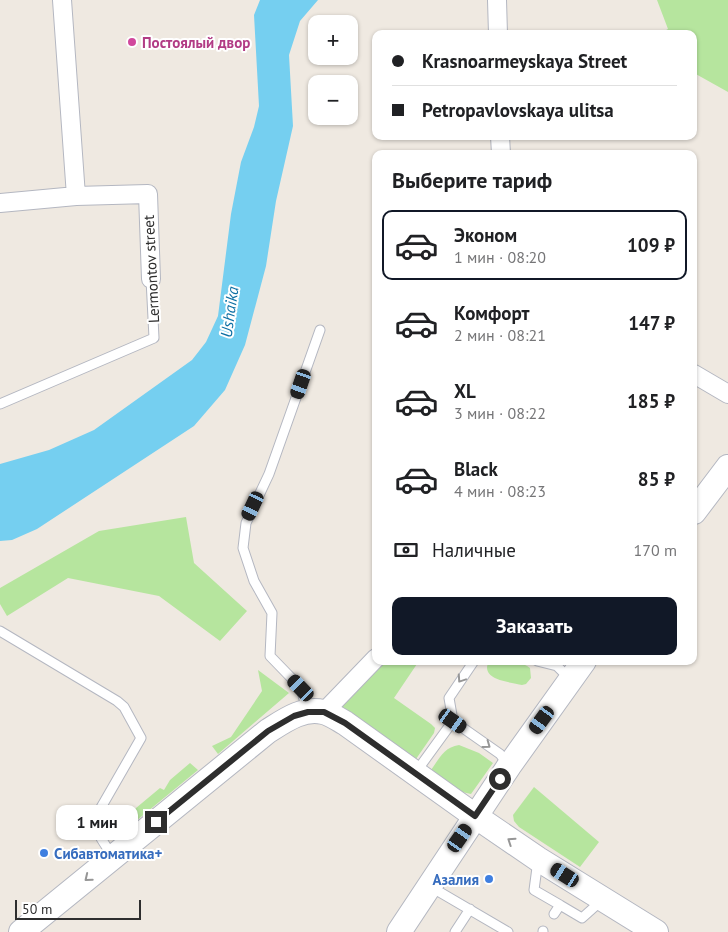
<!DOCTYPE html>
<html lang="ru">
<meta charset="utf-8">
<style>
body{margin:0;font-family:"PT Sans",sans-serif;background:#f2f2f2;color:#202124;height:100vh;display:flex;flex-direction:column;font-size:19px;white-space:nowrap}
*{box-sizing:border-box;margin:0}
p{font-size:16px;color:#757577}
.icon{flex:none;width:28px;height:28px;fill:none;stroke:currentColor;stroke-width:2;stroke-linecap:round;stroke-linejoin:round}
.map{position:relative;flex:1;overflow:hidden}
.details{position:absolute;left:372px;top:150px;width:325px;height:515px;display:flex;flex-direction:column;background:#fff;border-radius:10px;box-shadow:0 1px 4px #0004}
.details>*{flex:none}
.guide{position:absolute;left:372px;top:30px;width:325px;height:110px;border-radius:10px;box-shadow:0 1px 4px #0004;display:grid;align-content:center;height:110px;padding:0 20px;background:#fff}
.controls{position:absolute;left:308px;top:15px;display:grid;gap:10px}
.controls a{display:grid;place-items:center;width:50px;height:50px;border-radius:10px;background:#fff;box-shadow:0 1px 4px #0004;font-size:25px}
.scale{position:absolute;left:15px;bottom:12px;width:126px;box-sizing:border-box;padding-left:5px;border:2px solid #2e2e2e;border-top:0;font-size:14px;line-height:18px;white-space:nowrap;color:#2e2e2e;-webkit-text-stroke:4px #fff;paint-order:stroke}
.end{position:absolute;width:22px;height:22px;margin:-11px;border:6px solid #2e2e2e;background:#fff;box-shadow:0 0 0 2px #fff}
.from{border-radius:50%}
.bubble{position:absolute;height:35px;border-radius:10px;background:#fff;box-shadow:0 1px 4px #0004;font-size:16px;font-weight:800;line-height:35px;text-align:center}
.car{position:absolute;width:15px;height:30px;margin:-15px -8px;border-radius:6px;box-shadow:0 0 4px 1px #0007;background:linear-gradient(#222 24%,#8ab4d8 0 40%,#222 0 76%,#8ab4d8 0 86%,#222 0)}
.guide b{display:flex;align-items:center;gap:18px;height:48px;font-size:19px}
.guide b+b{border-top:1px solid #e0e0e0}
.guide i{width:12px;height:12px;background:#202124}
ul{padding:0;list-style:none}
li{display:flex;align-items:center;gap:15px;height:70px;margin:0 10px 8px;padding:0 10px;border:2px solid transparent;border-radius:10px}
li div{flex:1}
li b{display:block;font-size:19px}
li em{font-style:normal;font-weight:800}
li.selected{border-color:#111827}
li>.icon{width:45px;height:45px;stroke-width:1.5}
h2{padding:0 20px;font-size:22px;line-height:60px}
.pay{display:flex;align-items:center;gap:12px;height:55px;padding:0 20px;font-size:19px}
.pay p{margin-inline-start:auto}
.button{display:flex;gap:10px;margin-top:auto;padding:10px 20px}
.button a{flex:1;height:58px;border-radius:10px;background:#111827;color:#fff;font-size:20px;font-weight:800;line-height:58px;text-align:center}
.map>svg:first-child{display:block}
.green{fill:#b6e59e}
.water{fill:#75cff0}
.lines{fill:none;stroke-linecap:round;stroke-linejoin:round}
.service-casing{stroke:#b4b7c1;stroke-width:11}
.minor-casing{stroke:#b4b7c1;stroke-width:20}
.secondary-casing{stroke:#b4b7c1;stroke-width:26}
.service{stroke:#fff;stroke-width:9}
.minor{stroke:#fff;stroke-width:18}
.secondary{stroke:#fff;stroke-width:24}
.oneway{stroke:#969696}
.route{stroke:#2e2e2e;stroke-width:6}
.hotel-dot{fill:#d1479c;stroke:#fff;stroke-width:2}
.shop-dot{fill:#3f7fe0;stroke:#fff;stroke-width:2}
.labels{text-anchor:middle;dominant-baseline:central;stroke-width:4;stroke-linejoin:round;paint-order:stroke}
.hotel-label{font-size:15px;font-weight:bold;fill:#b23c85;stroke:#fff;text-anchor:start}
.street-label{font-size:15px;fill:#2e2e2e;stroke:#fff}
.shop-label{font-size:15px;font-weight:bold;fill:#366cbe;stroke:#fff;text-anchor:start}
.water-label{font-size:16px;font-style:italic;fill:#0d6fa3;stroke:#fff}
</style>
<div class="map">
<svg width="728" height="932" viewBox="0 0 728 932">
<rect width="100%" height="100%" fill="#efe9e1"/>
<path class="green" d="M657 0H728V92L694 73V34H659L668 29Z
M186 517 194 563 247 611 220 641 159 596 68 578 7 616 0 604V588L99 531Z
M383 661H419L394 698 431 724 435 728 434 733 416 759 340 706Z
M489 661C503 661 519 659 530 668L531 678 526 684 522 685C510 682 479 680 489 661Z
M258 670 289 693 218 754 212 746 231 737 262 691Z
M459 745 479 753 493 763 471 794 462 792 431 770C439 759 444 747 459 745Z
M190 763 198 770 125 830 121 821 124 818 160 788 164 790 170 780Z
M534 787 599 842 580 867 519 827 514 821 513 815Z"/>
<path class="water" d="M260 0H318L300 21 289 55 293 126 276 201 266 266 245 345 225 390 194 426 37 529 12 540 0 541V464L49 450 94 430 192 360 206 342 218 316 231 214 241 162 254 127 259 106 254 15Z"/>
<g class="lines">
<defs>
<path id="service" d="M0 404 154 338 151 279
M0 631 117 701 124 707 141 738 95 818C94 832 106 845 113 857
M474 661 449 698 453 721 500 754 509 766
M537 661 557 666 569 678
M307 710 301 688 270 656 272 613 254 581 243 548 246 523 269 474 320 330
M416 772 453 721
M538 860 534 890 560 905
M431 887 508 932
M554 914 560 905 582 918 601 901
M455 932 470 909
M543 932V931"/>
<path id="minor" d="M62 0 76 196
M497 0 498 34
M500 136 501 154
M0 203 76 196 148 194 151 279
M694 374 728 394
M324 712 376 658"/>
<path id="secondary" d="M694 512 728 467
M21 932 268 731C284 721 303 707 323 712 331 714 338 719 345 723L475 816 538 859 656 932
M399 932 509 766 584 661"/>
</defs>
<use href="#service" class="service-casing"/>
<use href="#minor" class="minor-casing"/>
<use href="#secondary" class="secondary-casing"/>
<use href="#service" class="service"/>
<use href="#minor" class="minor"/>
<use href="#secondary" class="secondary"/>
</g>
<defs><path id="oneway-chevron" d="M-2-3.5L2.5 0L-2 3.5" fill="none" stroke-width="1.6" stroke-linecap="round" stroke-linejoin="round" transform="scale(1.25)"/></defs>
<g class="oneway">
<use href="#oneway-chevron" transform="translate(461 679) rotate(124)"/>
<use href="#oneway-chevron" transform="translate(487 745) rotate(36)"/>
<use href="#oneway-chevron" transform="translate(511 841) rotate(-146)"/>
<use href="#oneway-chevron" transform="translate(88 878) rotate(141)"/>
</g>
<g class="lines">
<path class="route" d="M156 822 268 731 294 716 308 712H324L345 723 475 816 500 779"/>
</g>
<circle class="hotel-dot" cx="132" cy="42" r="5"/>
<g class="shop-dot">
<circle cx="44" cy="853" r="5"/>
<circle cx="489" cy="879" r="5"/>
</g>
<g class="labels">
<g class="hotel-label">
<text x="142" y="42">Постоялый двор</text>
</g>
<g class="street-label">
<text transform="translate(151 269) rotate(-93)">Lermontov street</text>
</g>
<g class="shop-label">
<text x="54" y="853">Сибавтоматика+</text>
<text x="479" y="879" text-anchor="end">Азалия</text>
</g>
<g class="water-label">
<text transform="translate(229 312) rotate(-82)">Ushaika</text>
</g>
</g>
</svg>
<div class="controls">
<a>+</a>
<a>−</a>
</div>
<div class="scale">50 m</div>
<i class="end from" style="left:500px;top:779px"></i>
<i class="end" style="left:156px;top:822px"></i>
<div class="bubble" style="left:56px;top:805px;width:82px">1 мин</div>
<i class="car" style="left:301px;top:384px;rotate:199deg"></i>
<i class="car" style="left:253px;top:506px;rotate:205deg"></i>
<i class="car" style="left:301px;top:688px;rotate:316deg"></i>
<i class="car" style="left:542px;top:720px;rotate:216deg"></i>
<i class="car" style="left:453px;top:721px;rotate:125deg"></i>
<i class="car" style="left:460px;top:838px;rotate:35deg"></i>
<i class="car" style="left:565px;top:875px;rotate:302deg"></i>
<div class="guide">
<b><i class="from"></i>Krasnoarmeyskaya Street</b>
<b><i></i>Petropavlovskaya ulitsa</b>
</div>
<section class="details">
<h2>Выберите тариф</h2>
<ul>
<li class="selected"><svg class="icon" aria-label="car" viewBox="0 0 24 24"><path d="M5 17H2v-5l4-1 3-4h7l3 4 3 1v5h-3M9 17h6M6 11h13"/><circle cx="7" cy="17" r="2"/><circle cx="17" cy="17" r="2"/></svg><div><b>Эконом</b><p>1 мин · 08:20</p></div><em>109 ₽</em></li>
<li><svg class="icon" aria-label="car" viewBox="0 0 24 24"><path d="M5 17H2v-5l4-1 3-4h7l3 4 3 1v5h-3M9 17h6M6 11h13"/><circle cx="7" cy="17" r="2"/><circle cx="17" cy="17" r="2"/></svg><div><b>Комфорт</b><p>2 мин · 08:21</p></div><em>147 ₽</em></li>
<li><svg class="icon" aria-label="car" viewBox="0 0 24 24"><path d="M5 17H2v-5l4-1 3-4h7l3 4 3 1v5h-3M9 17h6M6 11h13"/><circle cx="7" cy="17" r="2"/><circle cx="17" cy="17" r="2"/></svg><div><b>XL</b><p>3 мин · 08:22</p></div><em>185 ₽</em></li>
<li><svg class="icon" aria-label="car" viewBox="0 0 24 24"><path d="M5 17H2v-5l4-1 3-4h7l3 4 3 1v5h-3M9 17h6M6 11h13"/><circle cx="7" cy="17" r="2"/><circle cx="17" cy="17" r="2"/></svg><div><b>Black</b><p>4 мин · 08:23</p></div><em>85 ₽</em></li>
</ul>
<div class="pay"><svg class="icon" aria-label="cash" viewBox="0 0 24 24"><path d="M3 7h18v10H3z"/><circle cx="12" cy="12" r="2"/></svg>Наличные<p>170 m</p></div>
<div class="button"><a>Заказать</a></div>
</section>
</div>
